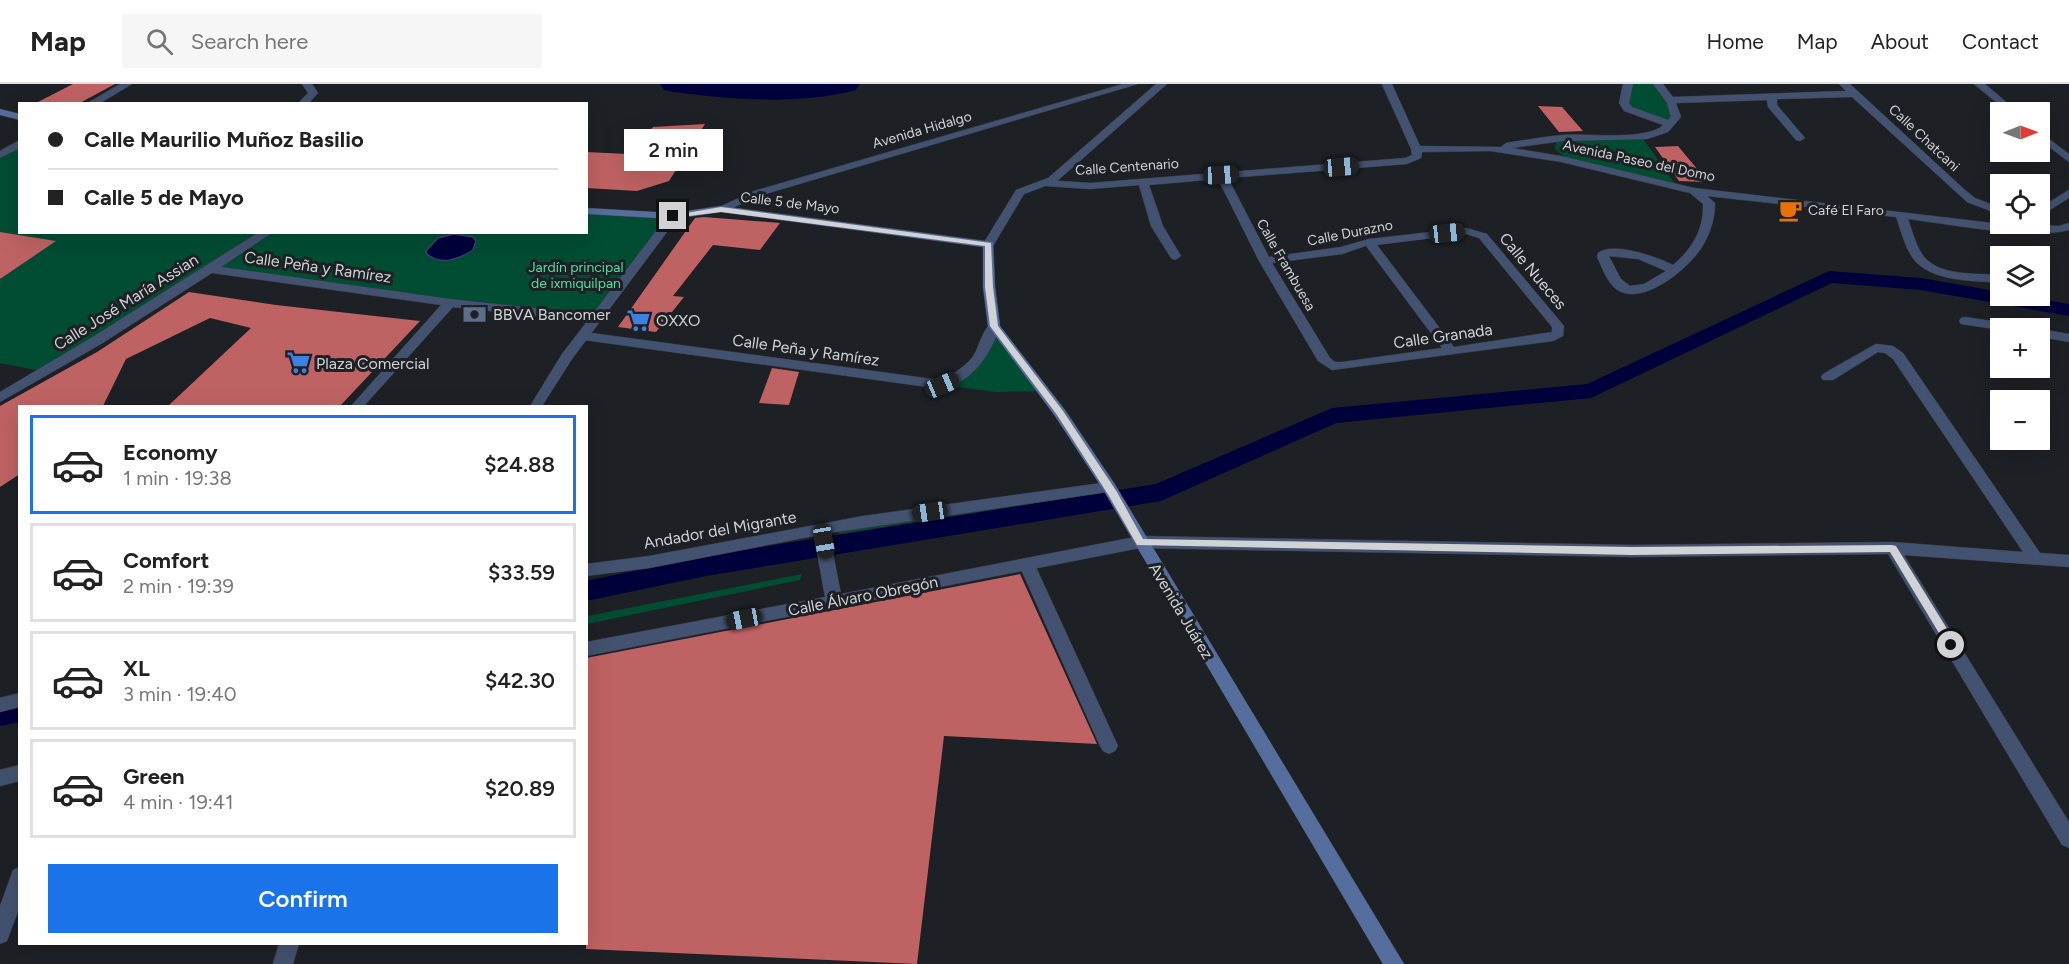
<!DOCTYPE html>
<meta charset="utf-8">
<style>
body{margin:0;font-family:Figtree,sans-serif;background:#f6f6f6;color:#222;height:100vh;display:flex;flex-direction:column;font-size:22px;white-space:nowrap}
*{box-sizing:border-box;margin:0}
p{font-size:20px;color:#767676}
.icon{flex:none;width:33px;height:33px;fill:none;stroke:currentColor;stroke-width:2;stroke-linecap:round;stroke-linejoin:round}
.map{position:relative;flex:1;overflow:hidden}
.panel{position:absolute;left:18px;top:321px;width:570px;height:540px;display:flex;flex-direction:column;background:#fff;border-radius:0px;box-shadow:0 6px 24px #0002}
.panel>*{flex:none}
.guide{position:absolute;left:18px;top:18px;width:570px;height:132px;border-radius:0px;box-shadow:0 6px 24px #0002;display:grid;align-content:center;height:132px;padding:0 30px;background:#fff}
.needle{width:39px;rotate:89deg}
.buttons{position:absolute;left:1990px;top:18px;display:grid;gap:12px}
.buttons a{display:grid;place-items:center;width:60px;height:60px;border-radius:0px;background:#fff;box-shadow:0 6px 24px #0002;font-size:30px}
.end{position:absolute;width:27px;height:27px;margin:-14px;border:8px solid #d0d2d5;background:#111;box-shadow:0 0 0 3px #111}
.from{border-radius:50%}
.bubble{position:absolute;height:42px;border-radius:0px;background:#fff;box-shadow:0 6px 24px #0002;font-size:20px;font-weight:600;line-height:42px;text-align:center}
.car{position:absolute;width:18px;height:36px;margin:-18px -9px;border-radius:8px;box-shadow:0 0 4px 2px #0007;background:linear-gradient(#222 24%,#8ab4d8 0 40%,#222 0 76%,#8ab4d8 0 86%,#222 0)}
.guide b{display:flex;align-items:center;gap:21px;height:57px;font-size:22px}
.guide b+b{border-top:2px solid #e0e0e0}
.guide i{width:15px;height:15px;background:#222}
ul{padding:10px 0 0;list-style:none}
li{display:flex;align-items:center;gap:18px;height:99px;margin:0 12px 9px;padding:0 18px;border:3px solid #e0e0e0;border-radius:0px}
li div{flex:1}
li b{display:block;font-size:22px}
li em{font-style:normal;font-weight:600}
li.active{border-color:#1a73e8}
li>.icon{width:54px;height:54px;stroke-width:1.5}
.button{display:flex;gap:12px;margin-top:auto;padding:12px 30px}
.button a{flex:1;height:69px;border-radius:0px;background:#1a73e8;color:#fff;font-size:24px;font-weight:600;line-height:69px;text-align:center}
header{display:flex;align-items:center;gap:36px;box-sizing:border-box;height:84px;padding:0 30px;background:#fff;border-bottom:2px solid #e0e0e0}
header strong{font-size:28px}
nav{display:flex;gap:33px;margin-inline-start:auto;font-size:21px}
.search{width:420px;height:54px;background:#f6f6f6;display:flex;align-items:center;gap:15px;box-sizing:border-box;padding:0 21px;border-radius:0px;color:#767676;font-size:22px}
.map>svg:first-child{display:block}
.green{fill:#004d33}
.water{fill:#00003b;stroke:#3e3f69;stroke-width:1.5}
.lines{fill:none;stroke-linecap:round;stroke-linejoin:round}
.canal{fill:#00003b;fill-rule:evenodd}
.river{fill:#00003b;fill-rule:evenodd}
.building{fill:#bf6263}
.pedestrian-casing{stroke:#3a3c40;stroke-width:1}
.minor-casing{stroke:#3a3c40;stroke-width:1}
.tertiary-casing{stroke:#3a3c40;stroke-width:1}
.secondary-casing{stroke:#3a3c40;stroke-width:1}
.pedestrian{fill:#435270;fill-rule:evenodd}
.minor{fill:#435270;fill-rule:evenodd}
.tertiary{fill:#435270;fill-rule:evenodd}
.secondary{fill:#566e9e;fill-rule:evenodd}
.route{fill:#d0d2d5}
.labels{text-anchor:middle;dominant-baseline:central;stroke-width:6;stroke-linejoin:round;paint-order:stroke}
.far-street-label{font-size:14px;fill:#d0d2d5;stroke:#1d2024}
.far-poi-label{font-size:14px;fill:#d0d2d5;stroke:#1d2024;text-anchor:start}
.far-park-label{font-size:14px;fill:#4fdfa6;stroke:#1d2024}
.street-label{font-size:16px;fill:#d0d2d5;stroke:#1d2024}
.poi-label{font-size:16px;fill:#d0d2d5;stroke:#1d2024;text-anchor:start}
</style>
<header>
<strong>Map</strong>
<div class="search"><svg class="icon" aria-label="search" viewBox="0 0 24 24"><circle cx="10" cy="10" r="6"/><path d="M15 15l6 6"/></svg>Search here</div>
<nav><a>Home</a><a>Map</a><a>About</a><a>Contact</a></nav>
</header>
<div class="map">
<svg width="2069" height="880" viewBox="0 0 2069 880">
<rect width="100%" height="100%" fill="#1d2024"/>
<path class="green" d="M1628 0H1658L1674 23 1671 40 1628 25Z
M1641 52 1677 102 1571 78 1555 65 1556 59 1563 54Z
M19 59 20 148 266 149 45 288 0 279V195L55 157 0 148V71Z
M587 127 673 132 598 235 212 185 268 149 586 148Z
M994 242 1043 307 996 308 942 301 963 292Z
M1095 410 839 450 840 444 999 420Z
M802 490 800 496 587 540V532Z"/>
<path class="water" d="M454 150 473 153 476 157 473 166C460 175 440 182 427 170L426 167 438 154Z"/>
<g class="lines">
<path class="canal" d="M1829 187 1921 194 2001 208V212H2022L2069 220V232L1921 206 1832 199 1591 314 1336 339 1161 417 706 492 586 517V497L706 472 1156 400 1332 324 1587 300Z
M20 614V638L0 642V618Z"/>
<path class="river" d="M660 0H860L856 6C797 21 734 16 674 8L664 6Z"/>
</g>
<path class="building" d="M73 0H115L78 20H34Z
M1538 22 1562 23 1583 47 1559 48Z
M705 40 669 97 637 107 586 104V68L628 70 653 43Z
M1678 62 1708 98 1679 97 1655 63Z
M704 133 780 139 760 166 713 161 673 212 684 213 656 248 618 243 695 134Z
M0 148 56 157 0 195Z
M189 208 276 221 420 237 340 322H168L251 244 210 234 126 275 103 322H20V390L0 403V322L97 268Z
M772 284 799 288 789 321 759 319Z
M1020 490 1097 660 944 652 917 880 586 865V574Z"/>
<g class="lines">
<defs>
<path id="pedestrian" d="M1027 475 1032 477 1035 481 1118 662 1115 667 1109 670 1103 667 1100 662 1019 481 1022 477Z"/>
<path id="minor" d="M302 0H312L318 9 308 20H297L308 9Z
M1382 0H1392L1420 62 1501 63 1506 59C1525 56 1543 53 1562 51 1586 49 1647 57 1663 41L1624 27 1619 19 1623 0H1633L1629 19 1632 23 1668 36 1671 33 1667 19 1653 0H1663L1673 13 1846 7 1839 0H1850L1965 106 1975 114 2001 124V131L1967 118 1852 13 1777 15V21L1805 54 1800 57 1796 56 1768 23 1767 16 1676 19 1681 33 1668 48 1647 55 1563 57 1512 64 1561 72 1694 104 2001 140 2058 142 2069 139V146C2031 156 1949 140 1908 135 1912 146 1915 159 1922 170 1937 193 1977 189 2001 191V199C1974 196 1930 199 1912 173 1904 161 1901 146 1896 133L1707 112 1715 119C1715 135 1710 150 1702 163 1689 184 1642 224 1616 205 1607 198 1602 183 1597 173L1598 169C1613 157 1657 173 1673 181 1692 165 1704 145 1703 120L1690 109 1561 78 1490 67 1422 68 1421 74 1407 80 1228 94 1269 173 1341 163 1369 155 1466 144 1487 150 1564 242 1563 252 1553 257 1332 286 1318 277 1259 177 1218 95 1149 101 1163 142 1181 172 1175 176 1171 174 1151 142 1139 101 1090 105 1046 102 1041 99 1046 96 1090 99 1405 74 1412 71 1411 65ZM1466 150 1479 154 1552 243V248L1454 263 1377 161ZM1366 162 1442 264 1342 278H1335L1330 274 1272 179 1342 170ZM1609 172 1638 175 1666 187 1644 200 1630 202 1621 195Z
M1974 0H1985L2018 28H2008Z
M2040 48 2069 70V78L2040 56Z
M2069 106V114L2040 132V124Z
M259 148H273L221 183 450 215 598 231 604 235 598 239 453 223 364 322H351L441 221 212 189 101 260 0 318V308L91 254Z
M1965 233 2012 240 2018 244 2001 246 1961 240 1959 237 1961 234Z
M994 238 1000 242C990 271 974 297 942 305L584 256 578 252 584 248 940 296C952 291 963 284 972 274 979 265 983 241 994 238Z
M2040 245 2069 250V258L2040 253Z
M1876 260 1893 262 1903 269 2040 469 2069 471V483L1904 471 2069 738V764L2062 761 1888 470 1632 473 1140 464 586 572V558L825 513 814 452 649 484 586 492V480L649 472 863 432 1109 398 1114 399 1116 403 1114 407 829 449 841 510 1140 452 1632 461 1892 458 2023 468 1893 275 1885 269 1878 268 1833 296H1823L1821 293 1823 290Z
M20 609V623L0 628V614Z
M20 681V697L0 702V686Z
M20 783V822L7 857 0 860V822L13 786Z"/>
<path id="tertiary" d="M120 0H132L99 20H86Z
M1123 0H1138L762 111 725 127H717L715 125 754 107Z
M1156 0H1167L1056 98 1024 110 993 162H985L983 160 1016 106 1048 94Z
M20 56V64L0 74V67Z
M673 129 679 132 572 275 542 322H530L562 270 669 130Z
M279 860H299L293 880H273Z"/>
<path id="secondary" d="M0 25 20 30V36L0 31Z
M721 122 993 158 995 203 1000 242 1065 326 1114 399 1404 880H1383L1104 407 1055 332 988 242 983 203V163L721 128 673 135 586 130V124L673 129Z"/>
</defs>
<use href="#pedestrian" class="pedestrian-casing"/>
<use href="#minor" class="minor-casing"/>
<use href="#tertiary" class="tertiary-casing"/>
<use href="#secondary" class="secondary-casing"/>
<use href="#pedestrian" class="pedestrian"/>
<use href="#minor" class="minor"/>
<use href="#tertiary" class="tertiary"/>
<use href="#secondary" class="secondary"/>
</g>
<path class="route" d="M721 123 991 159 993 203 998 242 1063 327 1117 408 1143 455 1632 463 1892 461 1896 462 1957 561 1955 564H1948L1890 468 1632 471 1137 461 1109 412 1057 331 990 242 985 203V162L721 128 673 134 669 132Z"/>
<defs>
<symbol id="cafe-bare" viewBox="-9 -9 18 18"><path d="M-5.5-4.5H6V0H3Q3 3.5 0 3.5H-2.5Q-5.5 3.5-5.5 0ZM3-3.2v2h1.7v-2ZM-6 4.5H4V6H-6Z" fill="#e8710a" stroke="#1d2024" stroke-width="2.5" paint-order="stroke"/></symbol>
<symbol id="bank-bare" viewBox="-9 -9 18 18"><path d="M-6-4H6V4H-6ZM0-2.3a2.3 2.3 0 1 0 0 4.6a2.3 2.3 0 1 0 0-4.6Z" fill="#5c6f8a" stroke="#1d2024" stroke-width="2.5" paint-order="stroke"/></symbol>
<symbol id="supermarket-bare" viewBox="-9 -9 18 18"><path d="M-6-5.5h2.5l.6 2H6L4.5 2H-2.5L-4.4-4H-6ZM-1.5 3.2a1.3 1.3 0 1 0 .1 0ZM3 3.2a1.3 1.3 0 1 0 .1 0Z" fill="#3f7fe0" stroke="#1d2024" stroke-width="2.5" paint-order="stroke"/></symbol>
</defs>
<g fill-rule="evenodd">
<use href="#cafe-bare" x="1774" y="110" width="33" height="33"/>
<use href="#bank-bare" x="458" y="214" width="33" height="33"/>
<use href="#supermarket-bare" x="622" y="220" width="33" height="33"/>
<use href="#supermarket-bare" x="282" y="262" width="33" height="33"/>
</g>
<g class="labels">
<g class="far-street-label">
<text transform="translate(922 46) rotate(-16)">Avenida Hidalgo</text>
<text transform="translate(1924 54) rotate(43)">Calle Chatcani</text>
<text transform="translate(1639 77) rotate(12)">Avenida Paseo del Domo</text>
<text transform="translate(1127 83) rotate(-4)">Calle Centenario</text>
<text transform="translate(790 119) rotate(7)">Calle 5 de Mayo</text>
<text transform="translate(1350 149) rotate(-11)">Calle Durazno</text>
<text transform="translate(1286 181) rotate(60)">Calle Frambuesa</text>
</g>
<g class="far-poi-label">
<text x="1808" y="126">Café El Faro</text>
</g>
<g class="far-park-label">
<text x="576" y="183">Jardín principal<tspan x="576" dy="16">de ixmiquilpan</tspan></text>
</g>
<g class="street-label">
<text transform="translate(318 183) rotate(8)">Calle Peña y Ramírez</text>
<text transform="translate(1533 187) rotate(50)">Calle Nueces</text>
<text transform="translate(126 218) rotate(-32)">Calle José María Assian</text>
<text transform="translate(1443 252) rotate(-8)">Calle Granada</text>
<text transform="translate(806 266) rotate(8)">Calle Peña y Ramírez</text>
<text transform="translate(720 446) rotate(-10)">Andador del Migrante</text>
<text transform="translate(863 512) rotate(-11)">Calle Álvaro Obregón</text>
<text transform="translate(1181 527) rotate(59)">Avenida Juárez</text>
</g>
<g class="poi-label">
<text x="493" y="230">BBVA Bancomer</text>
<text x="656" y="236">OXXO</text>
<text x="316" y="279">Plaza Comercial</text>
</g>
</g>
</svg>
<div class="buttons">
<a><svg class="needle" viewBox="-14 -14 28 28"><path d="M0-13l5 13h-10z" fill="#e53935"/><path d="M0 13l5-13h-10z" fill="#767676"/></svg></a>
<a><svg class="icon" aria-label="locate" viewBox="0 0 24 24"><circle cx="12" cy="12" r="6"/><path d="M12 2v4M12 18v4M2 12h4M18 12h4"/></svg></a>
<a><svg class="icon" aria-label="layers" viewBox="0 0 24 24"><path d="M12 4l9 5-9 5-9-5zM3 14l9 5 9-5"/></svg></a>
<a>+</a>
<a>−</a>
</div>
<i class="end from" style="left:1951px;top:561px"></i>
<i class="end" style="left:673px;top:132px"></i>
<div class="bubble" style="left:624px;top:45px;width:99px">2 min</div>
<i class="car" style="left:1341px;top:83px;rotate:85deg"></i>
<i class="car" style="left:1221px;top:91px;rotate:87deg"></i>
<i class="car" style="left:1447px;top:149px;rotate:84deg"></i>
<i class="car" style="left:942px;top:301px;rotate:67deg"></i>
<i class="car" style="left:930px;top:428px;rotate:262deg"></i>
<i class="car" style="left:824px;top:457px;rotate:170deg"></i>
<i class="car" style="left:744px;top:535px;rotate:259deg"></i>
<div class="guide">
<b><i class="from"></i>Calle Maurilio Muñoz Basilio</b>
<b><i></i>Calle 5 de Mayo</b>
</div>
<section class="panel">
<ul>
<li class="active"><svg class="icon" aria-label="car" viewBox="0 0 24 24"><path d="M5 17H2v-5l4-1 3-4h7l3 4 3 1v5h-3M9 17h6M6 11h13"/><circle cx="7" cy="17" r="2"/><circle cx="17" cy="17" r="2"/></svg><div><b>Economy</b><p>1 min · 19:38</p></div><em>$24.88</em></li>
<li><svg class="icon" aria-label="car" viewBox="0 0 24 24"><path d="M5 17H2v-5l4-1 3-4h7l3 4 3 1v5h-3M9 17h6M6 11h13"/><circle cx="7" cy="17" r="2"/><circle cx="17" cy="17" r="2"/></svg><div><b>Comfort</b><p>2 min · 19:39</p></div><em>$33.59</em></li>
<li><svg class="icon" aria-label="car" viewBox="0 0 24 24"><path d="M5 17H2v-5l4-1 3-4h7l3 4 3 1v5h-3M9 17h6M6 11h13"/><circle cx="7" cy="17" r="2"/><circle cx="17" cy="17" r="2"/></svg><div><b>XL</b><p>3 min · 19:40</p></div><em>$42.30</em></li>
<li><svg class="icon" aria-label="car" viewBox="0 0 24 24"><path d="M5 17H2v-5l4-1 3-4h7l3 4 3 1v5h-3M9 17h6M6 11h13"/><circle cx="7" cy="17" r="2"/><circle cx="17" cy="17" r="2"/></svg><div><b>Green</b><p>4 min · 19:41</p></div><em>$20.89</em></li>
</ul>
<div class="button"><a>Confirm</a></div>
</section>
</div>
